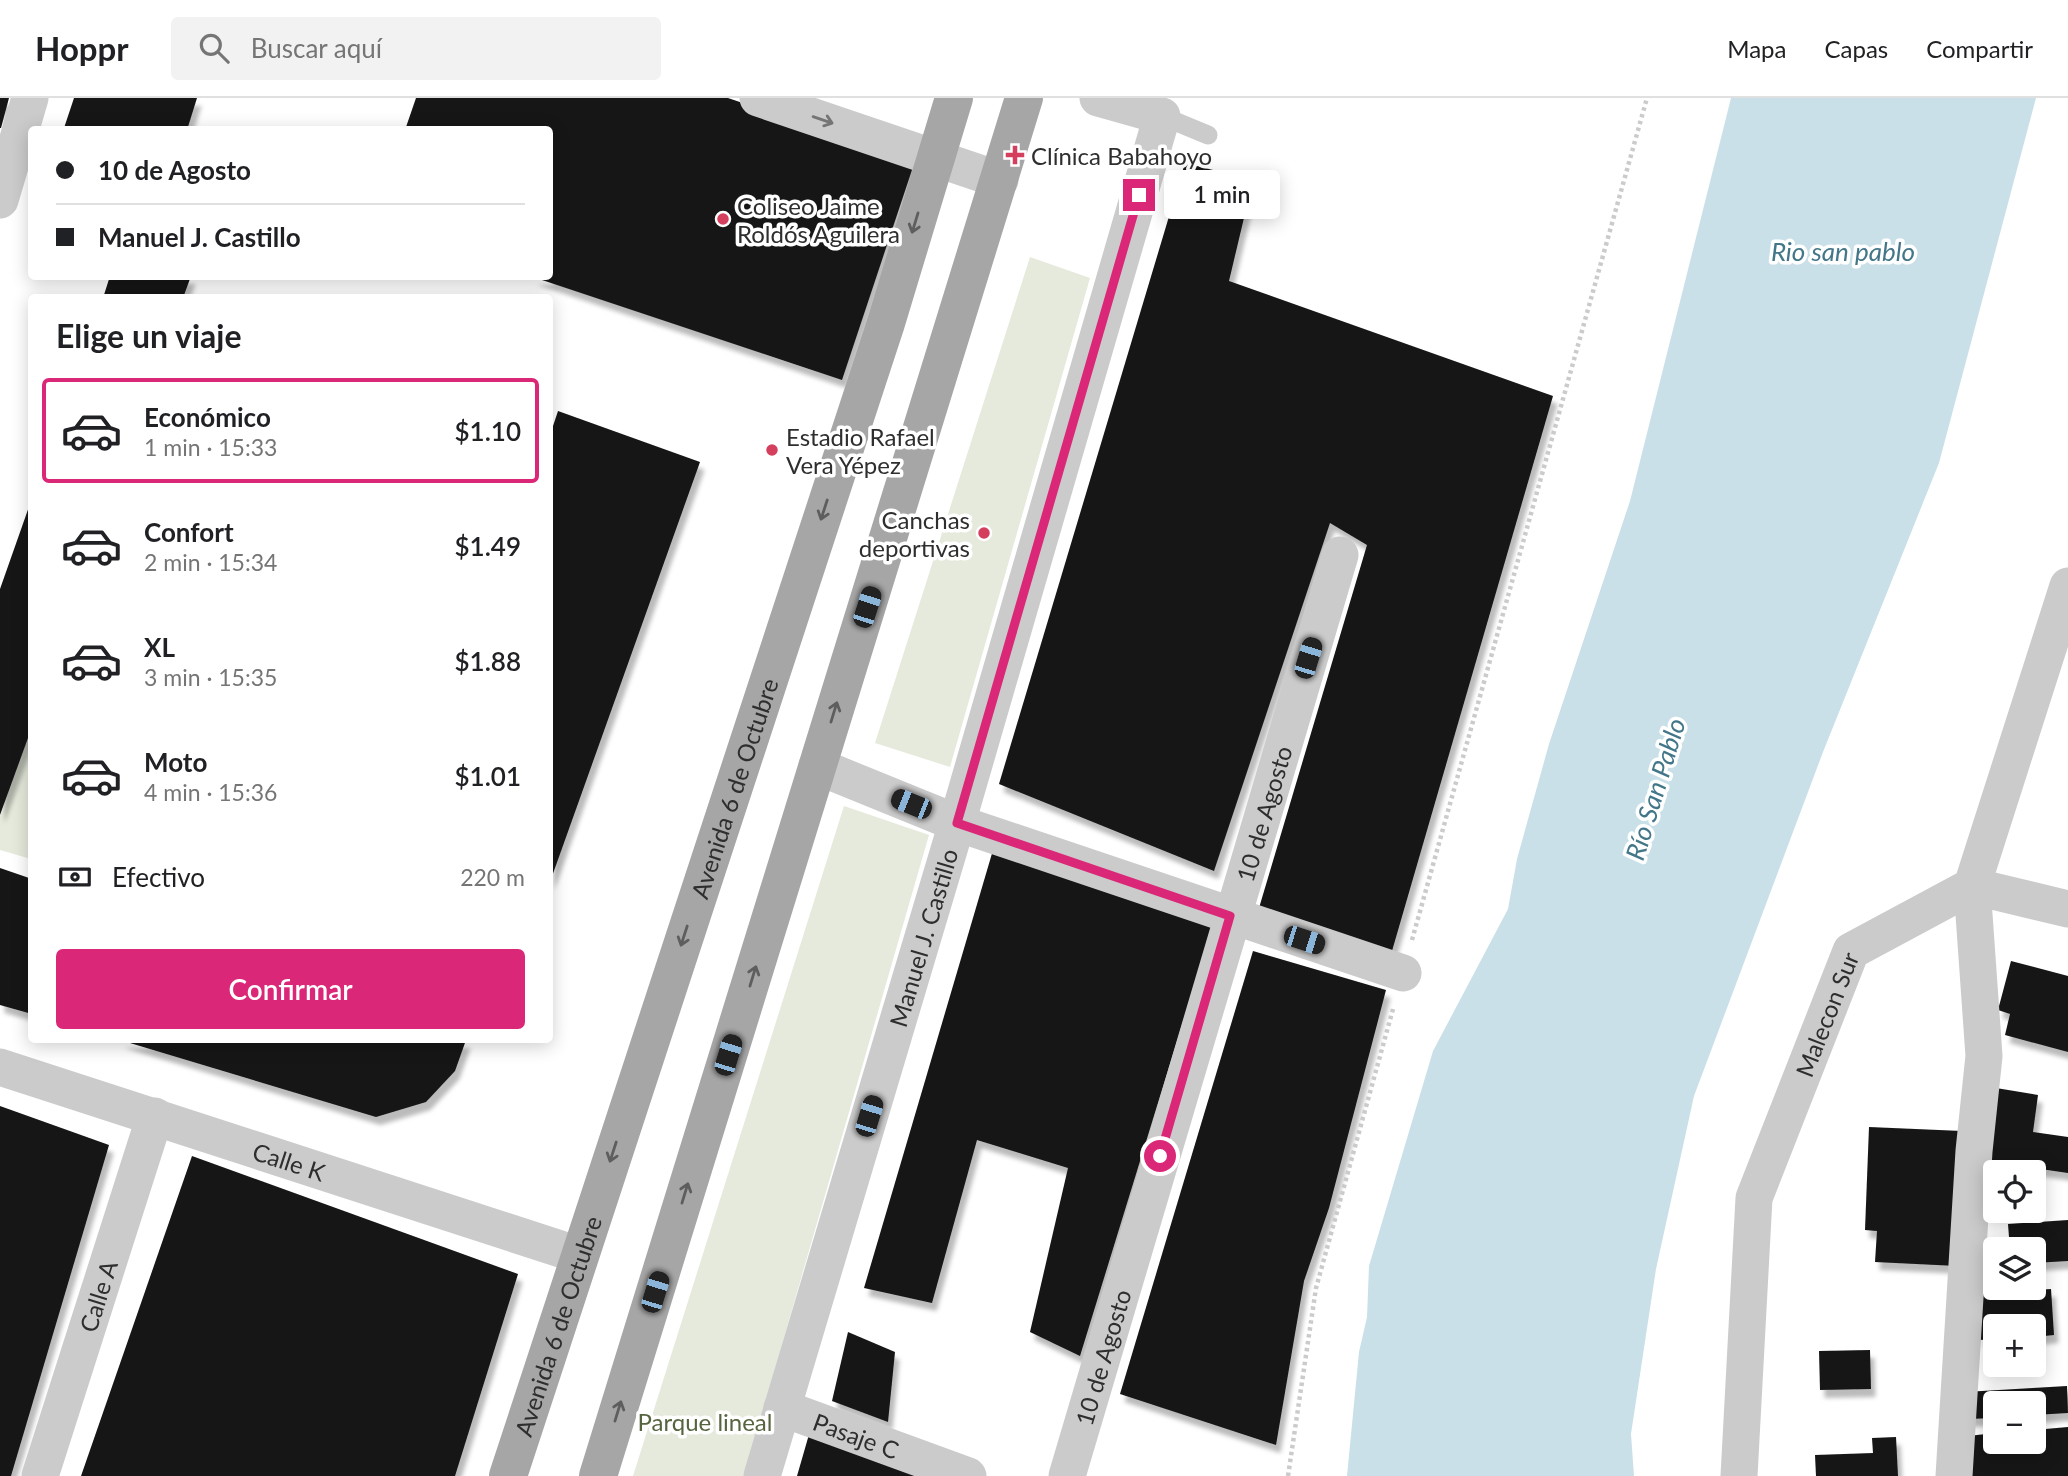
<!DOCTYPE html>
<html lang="es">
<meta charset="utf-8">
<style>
body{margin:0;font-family:Lato,sans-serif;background:#f2f2f2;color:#202124;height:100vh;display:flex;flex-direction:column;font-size:26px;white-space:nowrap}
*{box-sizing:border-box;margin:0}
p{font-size:23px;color:#757577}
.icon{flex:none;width:38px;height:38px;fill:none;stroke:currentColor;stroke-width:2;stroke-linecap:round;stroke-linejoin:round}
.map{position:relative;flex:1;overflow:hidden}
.side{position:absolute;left:28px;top:196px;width:525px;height:749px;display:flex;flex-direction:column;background:#fff;border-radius:7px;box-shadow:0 4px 18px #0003}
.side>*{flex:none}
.hud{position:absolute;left:28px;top:28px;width:525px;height:154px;border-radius:7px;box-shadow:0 4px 18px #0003;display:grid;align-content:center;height:154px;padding:0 28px;background:#fff}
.fabs{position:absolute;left:1983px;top:1062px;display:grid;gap:14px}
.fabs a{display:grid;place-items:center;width:63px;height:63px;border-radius:7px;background:#fff;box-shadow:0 4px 18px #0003;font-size:35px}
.end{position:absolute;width:32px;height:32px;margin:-16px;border:9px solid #db2777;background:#fff;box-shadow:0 0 0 4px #fff}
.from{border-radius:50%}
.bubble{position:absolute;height:49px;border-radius:7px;background:#fff;box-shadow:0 4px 18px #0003;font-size:23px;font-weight:600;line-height:49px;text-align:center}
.car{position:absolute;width:21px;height:42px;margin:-21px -10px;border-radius:9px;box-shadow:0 0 5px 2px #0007;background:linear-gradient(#222 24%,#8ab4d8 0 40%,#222 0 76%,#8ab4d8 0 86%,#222 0)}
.hud b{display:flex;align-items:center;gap:24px;height:66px;font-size:26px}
.hud b+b{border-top:2px solid #e0e0e0}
.hud i{width:18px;height:18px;background:#202124}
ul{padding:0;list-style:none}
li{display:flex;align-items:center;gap:21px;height:105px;margin:0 14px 10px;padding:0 14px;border:4px solid transparent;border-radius:7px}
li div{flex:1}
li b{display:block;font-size:26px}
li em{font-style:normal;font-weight:600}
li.active{border-color:#db2777}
li>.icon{width:63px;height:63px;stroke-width:1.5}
h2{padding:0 28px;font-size:32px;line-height:84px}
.pay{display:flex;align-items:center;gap:18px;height:77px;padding:0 28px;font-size:26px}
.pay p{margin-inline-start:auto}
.primary-button{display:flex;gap:14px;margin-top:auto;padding:14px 28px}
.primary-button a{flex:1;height:80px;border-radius:7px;background:#db2777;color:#fff;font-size:28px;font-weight:600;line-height:80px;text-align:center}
header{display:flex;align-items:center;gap:42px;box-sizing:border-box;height:98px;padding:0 35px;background:#fff;border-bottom:2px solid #e0e0e0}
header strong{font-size:33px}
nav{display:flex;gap:38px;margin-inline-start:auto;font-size:24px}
.search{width:490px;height:63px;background:#f2f2f2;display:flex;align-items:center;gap:18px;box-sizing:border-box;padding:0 24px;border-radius:7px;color:#757577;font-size:26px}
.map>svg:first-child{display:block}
.green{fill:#e5eadc}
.water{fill:#cae0e8}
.building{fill:#151515;filter:url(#shadow)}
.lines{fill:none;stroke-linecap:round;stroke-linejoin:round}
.path{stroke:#cbcbcb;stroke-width:4.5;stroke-dasharray:3.5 3.5;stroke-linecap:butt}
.lane{stroke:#cbcbcb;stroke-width:19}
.street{stroke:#cbcbcb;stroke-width:37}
.primary{stroke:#a6a6a6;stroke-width:38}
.oneway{stroke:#757575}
.oneway2{stroke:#5e5e5e}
.route{stroke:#db2777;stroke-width:9}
.poi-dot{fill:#d53f5e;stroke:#fff;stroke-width:2.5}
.labels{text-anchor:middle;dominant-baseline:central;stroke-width:7;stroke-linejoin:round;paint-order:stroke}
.poi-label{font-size:24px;fill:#2e2e2e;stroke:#fff;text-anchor:start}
.street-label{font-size:24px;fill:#2e2e2e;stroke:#fff}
.park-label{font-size:24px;fill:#56653f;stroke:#fff}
.water-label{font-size:26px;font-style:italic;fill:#437688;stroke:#fff}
</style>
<header>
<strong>Hoppr</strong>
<div class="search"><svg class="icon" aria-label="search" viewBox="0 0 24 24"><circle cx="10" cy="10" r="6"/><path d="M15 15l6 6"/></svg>Buscar aquí</div>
<nav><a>Mapa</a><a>Capas</a><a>Compartir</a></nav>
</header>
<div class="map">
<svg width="2068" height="1378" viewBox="0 0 2068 1378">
<defs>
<filter id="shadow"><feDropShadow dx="4.5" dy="8" stdDeviation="2" flood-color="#0004"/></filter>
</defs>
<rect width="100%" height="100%" fill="#fff"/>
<path class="green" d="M1030 159 1090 180 950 669 875 645Z
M31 629V761L0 752V718Z
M844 708 929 737 744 1378H633Z"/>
<path class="water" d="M1731 0H2036L1939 365 1823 654 1694 998 1656 1171 1631 1336 1634 1378H1347L1359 1254 1367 1219 1369 1168 1433 953 1508 811 1517 761 1549 646 1630 403Z"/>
<path class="building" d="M0 0H9L1 30H0Z
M74 0H197L187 32H68L64 30Z
M416 0H728L915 63 842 282 533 179 550 178V32H405Z
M1185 65 1253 82 1229 183 1553 298 1392 853 1259 810 1367 447 1330 425 1214 773 999 686Z
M110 178H191L183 200H103Z
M558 313 700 364 550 784V337Z
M31 403 32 629 0 717V491Z
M993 752 1213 826 1080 1258 1030 1234 1068 1070 977 1042 932 1205 864 1190Z
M0 770 32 781V916L0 907Z
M1253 853 1386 892 1329 1110 1304 1183 1276 1347 1120 1296Z
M2011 863 2068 878V954L2005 937 2010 916 1998 912Z
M120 942H466L455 973 426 1004 376 1019Z
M1996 990 2038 997 2033 1034 2068 1039V1075L1985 1063Z
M0 1008 109 1047 11 1378H0Z
M1869 1029 1962 1033 1957 1168 1875 1164 1877 1133 1865 1132Z
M192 1058 518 1176 455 1378H81Z
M2068 1122V1163L2034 1165V1152H2010L2008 1126Z
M2051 1191 2054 1237 2034 1239V1228H1995V1241L1980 1242 1976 1196Z
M848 1234 895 1254 888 1324 832 1303Z
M1870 1252 1871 1291 1820 1292 1819 1253Z
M2067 1288 2068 1315 2034 1317V1306H1995V1320L1967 1321 1965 1294Z
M2068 1329V1378H1962L1959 1339 1995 1335V1344H2034V1332Z
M810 1333 927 1378H797Z
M1896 1339 1898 1378H1816L1815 1357 1873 1355 1872 1340Z"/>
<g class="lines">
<path class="path" d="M1412 842 1647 0
M1288 1378 1316 1190 1393 911"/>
<path class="lane" d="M1162 18 1208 37"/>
<g class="street">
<path d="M758 0 1000 82"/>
<path d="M0 102 30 0"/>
<path d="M817 668 957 725 1403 875"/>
<path id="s1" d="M0 969 579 1157"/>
<path id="s2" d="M782 1310 968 1378"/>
<path id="s3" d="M40 1378 155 1018"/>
<path id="s4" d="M762 1378 957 725 1162 18 1098 0"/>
<path id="s5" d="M1067 1378 1340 457"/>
<path id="s6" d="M1739 1378 1754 1100 1851 853 1972 788 2068 488"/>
<path d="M1954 1378 1974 1053 1984 958 1972 788 2068 811"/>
</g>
<g class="primary">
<path id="s7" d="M508 1378 886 225 954 0"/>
<path d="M598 1378 1024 0"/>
</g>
</g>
<defs><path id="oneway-shaft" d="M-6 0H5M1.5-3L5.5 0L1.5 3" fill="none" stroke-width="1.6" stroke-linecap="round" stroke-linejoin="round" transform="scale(1.75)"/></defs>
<use class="oneway" href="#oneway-shaft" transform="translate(823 22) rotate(19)"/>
<g class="oneway2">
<use href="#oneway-shaft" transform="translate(915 125) rotate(107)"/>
<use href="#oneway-shaft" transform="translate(824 412) rotate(108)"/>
<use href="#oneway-shaft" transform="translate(834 614) rotate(-73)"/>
<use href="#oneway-shaft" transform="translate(684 838) rotate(108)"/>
<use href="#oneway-shaft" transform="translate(753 878) rotate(-73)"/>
<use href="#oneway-shaft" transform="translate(613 1054) rotate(108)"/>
<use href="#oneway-shaft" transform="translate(685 1095) rotate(-73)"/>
<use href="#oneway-shaft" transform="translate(618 1313) rotate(-73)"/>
</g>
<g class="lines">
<path class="route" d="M1139 97 957 725 1230 818 1160 1058"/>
</g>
<g class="poi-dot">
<path d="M1011.5 46.5h7v7h7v7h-7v7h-7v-7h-7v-7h7z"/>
<circle cx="723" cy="121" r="7"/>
<circle cx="772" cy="352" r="7"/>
<circle cx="984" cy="435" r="7"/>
</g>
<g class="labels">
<g class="poi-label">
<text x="1031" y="57">Clínica Babahoyo</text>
<text x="737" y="107">Coliseo Jaime<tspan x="737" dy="28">Roldós Aguilera</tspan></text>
<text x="786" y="338">Estadio Rafael<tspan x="786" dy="28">Vera Yépez</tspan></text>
<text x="970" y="421" text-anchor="end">Canchas<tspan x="970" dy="28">deportivas</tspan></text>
</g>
<g class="street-label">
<text stroke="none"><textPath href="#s7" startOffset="724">Avenida 6 de Octubre</textPath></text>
<text stroke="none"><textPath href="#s5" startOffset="691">10 de Agosto</textPath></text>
<text stroke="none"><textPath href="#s4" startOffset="562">Manuel J. Castillo</textPath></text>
<text stroke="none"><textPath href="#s6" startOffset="476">Malecon Sur</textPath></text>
<text stroke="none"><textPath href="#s1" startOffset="304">Calle K</textPath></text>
<text stroke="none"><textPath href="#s3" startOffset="189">Calle A</textPath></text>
<text stroke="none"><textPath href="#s7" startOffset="158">Avenida 6 de Octubre</textPath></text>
<text stroke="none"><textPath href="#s5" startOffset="124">10 de Agosto</textPath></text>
<text stroke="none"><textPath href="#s2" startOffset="79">Pasaje C</textPath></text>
</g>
<g class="park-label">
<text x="705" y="1323">Parque lineal</text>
</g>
<g class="water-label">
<text x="1843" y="153">Rio san pablo</text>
<text transform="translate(1655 691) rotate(-73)">Río San Pablo</text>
</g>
</g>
</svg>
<div class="fabs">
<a><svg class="icon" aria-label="locate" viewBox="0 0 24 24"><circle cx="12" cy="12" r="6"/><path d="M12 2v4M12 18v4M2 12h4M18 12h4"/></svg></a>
<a><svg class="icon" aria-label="layers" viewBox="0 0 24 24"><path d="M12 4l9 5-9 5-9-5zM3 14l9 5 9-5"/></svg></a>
<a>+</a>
<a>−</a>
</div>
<i class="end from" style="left:1160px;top:1058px"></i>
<i class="end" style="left:1139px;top:97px"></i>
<div class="bubble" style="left:1164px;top:72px;width:116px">1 min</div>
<i class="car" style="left:867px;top:509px;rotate:18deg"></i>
<i class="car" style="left:1308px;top:560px;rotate:17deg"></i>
<i class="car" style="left:911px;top:706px;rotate:292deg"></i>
<i class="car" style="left:1304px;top:842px;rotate:108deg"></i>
<i class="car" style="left:728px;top:957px;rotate:17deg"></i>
<i class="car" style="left:869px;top:1018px;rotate:17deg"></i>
<i class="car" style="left:655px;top:1194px;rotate:17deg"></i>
<div class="hud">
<b><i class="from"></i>10 de Agosto</b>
<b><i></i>Manuel J. Castillo</b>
</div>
<section class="side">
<h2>Elige un viaje</h2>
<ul>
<li class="active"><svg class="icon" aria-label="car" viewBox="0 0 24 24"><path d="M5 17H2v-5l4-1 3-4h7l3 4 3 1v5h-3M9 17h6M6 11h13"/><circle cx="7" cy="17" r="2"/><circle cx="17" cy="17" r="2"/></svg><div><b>Económico</b><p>1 min · 15:33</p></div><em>$1.10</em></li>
<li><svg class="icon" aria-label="car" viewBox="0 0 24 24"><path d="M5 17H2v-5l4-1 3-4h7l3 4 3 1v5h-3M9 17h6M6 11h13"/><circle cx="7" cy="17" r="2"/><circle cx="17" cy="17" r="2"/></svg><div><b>Confort</b><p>2 min · 15:34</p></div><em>$1.49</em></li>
<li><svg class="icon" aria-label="car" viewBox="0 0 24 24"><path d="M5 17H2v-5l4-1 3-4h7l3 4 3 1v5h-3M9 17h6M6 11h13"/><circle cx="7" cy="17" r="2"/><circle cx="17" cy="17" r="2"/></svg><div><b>XL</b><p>3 min · 15:35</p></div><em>$1.88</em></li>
<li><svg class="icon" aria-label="car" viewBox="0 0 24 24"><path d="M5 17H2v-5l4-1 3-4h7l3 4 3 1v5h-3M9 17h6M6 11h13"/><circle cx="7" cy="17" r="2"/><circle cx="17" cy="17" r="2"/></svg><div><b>Moto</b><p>4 min · 15:36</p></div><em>$1.01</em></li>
</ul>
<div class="pay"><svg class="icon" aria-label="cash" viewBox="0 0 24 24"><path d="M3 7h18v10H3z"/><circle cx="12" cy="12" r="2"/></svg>Efectivo<p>220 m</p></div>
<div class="primary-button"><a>Confirmar</a></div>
</section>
</div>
